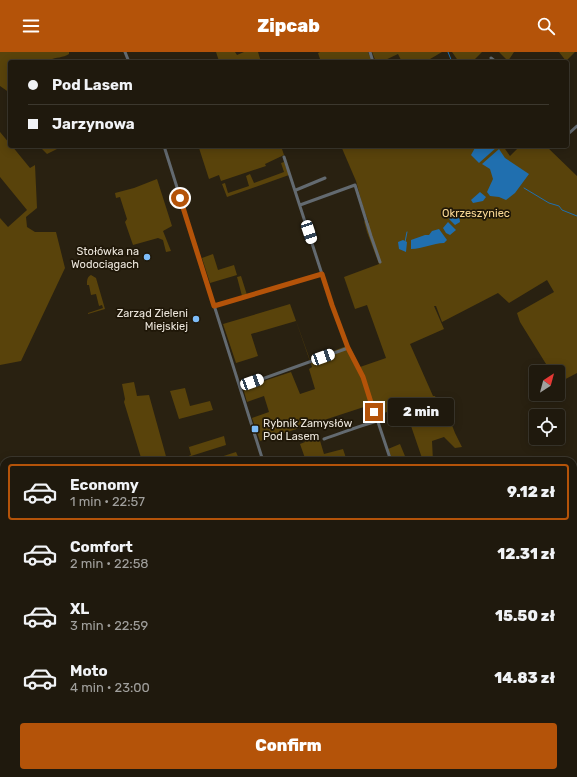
<!DOCTYPE html>
<meta charset="utf-8">
<style>
body{margin:0;font-family:Rubik,sans-serif;background:#2c261b;color:#f1f3f6;height:100vh;display:flex;flex-direction:column;font-size:15px;white-space:nowrap}
*{box-sizing:border-box;margin:0}
p{font-size:13px;color:#a1a09d}
.icon{flex:none;width:22px;height:22px;fill:none;stroke:currentColor;stroke-width:2;stroke-linecap:round;stroke-linejoin:round}
.map{position:relative;flex:1;overflow:hidden}
.panel{position:absolute;left:0px;top:405px;width:577px;height:320px;display:flex;flex-direction:column;background:#1f190d;border-radius:12px 12px 0 0;box-shadow:0 2px 10px #0003,0 0 0 1px #3c382e}
.panel>*{flex:none}
.hud{position:absolute;left:8px;top:8px;width:561px;height:88px;border-radius:4px;box-shadow:0 2px 10px #0003,0 0 0 1px #3c382e;display:grid;align-content:center;height:88px;padding:0 20px;background:#1f190d}
.needle{width:26px;rotate:36deg}
.controls{position:absolute;left:529px;top:313px;display:grid;gap:8px}
.controls a{display:grid;place-items:center;width:36px;height:36px;border-radius:4px;background:#1f190d;box-shadow:0 2px 10px #0003,0 0 0 1px #3c382e;font-size:20px}
.end{position:absolute;width:18px;height:18px;margin:-9px;border:5px solid #b45309;background:#fff;box-shadow:0 0 0 2px #fff}
.from{border-radius:50%}
.bubble{position:absolute;height:28px;border-radius:4px;background:#1f190d;box-shadow:0 2px 10px #0003,0 0 0 1px #3c382e;font-size:13px;font-weight:800;line-height:28px;text-align:center}
.car{position:absolute;width:12px;height:24px;margin:-12px -6px;border-radius:5px;box-shadow:0 0 3px 1px #0007;background:linear-gradient(#fff 24%,#345 0 40%,#fff 0 76%,#345 0 86%,#fff 0)}
.hud b{display:flex;align-items:center;gap:14px;height:38px;font-size:15px}
.hud b+b{border-top:1px solid #3c382e}
.hud i{width:10px;height:10px;background:#f1f3f6}
ul{padding:7px 0 0;list-style:none}
li{display:flex;align-items:center;gap:12px;height:56px;margin:0 8px 6px;padding:0 12px;border:2px solid transparent;border-radius:4px}
li div{flex:1}
li b{display:block;font-size:15px}
li em{font-style:normal;font-weight:800}
li.selected{border-color:#b45309}
li>.icon{width:36px;height:36px;stroke-width:1.5}
.cta{display:flex;gap:8px;margin-top:auto;padding:8px 20px}
.cta a{flex:1;height:46px;border-radius:4px;background:#b45309;color:#fff;font-size:16px;font-weight:800;line-height:46px;text-align:center}
header{display:flex;justify-content:space-between;align-items:center;height:52px;padding:0 20px;background:#b45309;color:#fff;font-size:18px;font-weight:800}
.map>svg:first-child{display:block}
.green{fill:#59430b}
.water{fill:#206faf}
.lines{fill:none;stroke-linecap:round;stroke-linejoin:round}
.stream{stroke:#206faf;stroke-width:1}
.street{stroke:#636a70;stroke-width:3}
.route{stroke:#b45309;stroke-width:5}
.poi-dot{fill:#7ebdf9;stroke:#1f1708;stroke-width:1.5}
.labels{text-anchor:middle;dominant-baseline:central;stroke-width:3.5;stroke-linejoin:round;paint-order:stroke}
.park-label{font-size:11px;fill:#fbd995;stroke:#1f1708}
.poi-label{font-size:11px;fill:#ece6dc;stroke:#1f1708;text-anchor:end}
</style>
<header><svg class="icon" aria-label="menu" viewBox="0 0 24 24"><path d="M4 6h16M4 12h16M4 18h16"/></svg>Zipcab<svg class="icon" aria-label="search" viewBox="0 0 24 24"><circle cx="10" cy="10" r="6"/><path d="M15 15l6 6"/></svg></header>
<div class="map">
<svg width="577" height="725" viewBox="0 0 577 725">
<rect width="100%" height="100%" fill="#292111"/>
<path class="green" d="M0 0H69V2C63 6 56 5 50 8L49 10H10V41L0 34Z
M216 0H235L237 3 244 0H258L261 10H216L219 9Z
M320 0H368L372 10H321L318 1Z
M372 0H442L425 10H402L398 2 381 10H376Z
M452 0H482L472 10H459Z
M499 0H514L508 9Z
M559 0H575L566 9Z
M0 80 10 92V94H12L30 116 35 113 37 156 26 165 27 175 35 180H56L65 216 21 309 0 313V166L8 175 27 158 0 125Z
M39 94H70L61 95 47 102Z
M199 94H281L284 103 265 112 266 114 221 129 219 123 209 127 199 96 195 95Z
M341 94H503L510 104 520 94H546L577 124V321L558 331V320H551L520 270 517 261 554 240 547 228 509 251 498 241 442 270 436 254H434L444 277 410 292 433 344H435L441 359 446 358 455 381 462 395 455 396 444 385 432 389 433 409H423L410 371H408L402 355 378 363 370 353 260 389 252 366 269 360 264 344 247 350 243 336 291 320 300 342 315 337 309 317 312 315 296 269 251 282 258 304 236 311 223 272 290 252 310 308 349 293 360 315 386 306 367 253 355 257 344 225 379 212 367 180 364 169 369 171 363 155 356 129Z
M284 110 289 123 227 145 222 132 225 131 228 141 249 134 246 124 250 122 254 131 284 120 281 111Z
M157 127 172 174 163 179 171 199 166 200 163 188 158 186 133 193 125 170 127 167 120 145 116 146 115 141 134 136Z
M213 202 218 218 234 213 237 223 210 231 202 206Z
M91 223 96 226 105 257 88 262V261L103 256 102 253 99 254 96 242 91 243 89 233H87C87 228 87 225 91 223Z
M241 224 247 243 242 244 237 225Z
M134 330 137 344 149 343 167 408 142 409 124 350 125 347 122 332Z
M185 336 190 354 210 349 213 358 179 367 170 339Z
M318 382 324 402 343 397 347 409H306L300 392 305 390 304 387Z
M224 384 226 393 191 404 192 409H177L191 403 188 392 189 395Z
M400 392 407 409H393L388 397Z
M236 400 240 409H208Z
M575 452 577 454V472L573 475V453Z
M4 500V528L0 529V501Z
M4 543V559L0 560V544Z
M577 702V720L567 725H562L568 721H573V704Z
M45 721H101L102 725H47Z
M332 721H360L361 725H320Z
M440 721H481L485 723 514 721 516 725H449Z"/>
<path class="water" d="M476 94H494L497 95 479 111 471 103Z
M499 97 505 106 529 122 515 141 506 148 499 145 490 144 487 140 493 127 490 117 482 112Z
M480 140 486 145 483 149 473 151 471 148Z
M455 161 459 163 460 170 455 173 449 167Z
M448 170 456 178 450 183 446 181 443 176Z
M439 177 447 188 444 191C433 191 423 197 411 197V188L425 183H429L432 179Z
M403 188 407 190 406 200 399 197 398 190Z"/>
<g class="lines">
<path class="stream" d="M448 0 452 10
M524 136 549 151 559 154 562 158 577 164
M405 190 407 180
M573 487 577 491"/>
<path class="street" d="M125 0 129 10
M370 0 373 10
M491 6 496 10
M567 83 577 74
M164 94 263 409
M284 105 332 253 348 296 363 325 391 409
M296 138 325 126
M300 153 355 133 371 184 380 210
M214 254 322 222
M240 335 348 296
M324 387C342 381 359 374 377 369
M449 409C478 404 496 406 525 409
M573 419 577 420
M0 427 4 465
M0 499H4
M573 571 577 569
M0 578 4 577
M0 603 4 602
M573 603 577 601
M0 629 4 628
M573 649 577 648
M229 721V725
M377 721 378 725
M422 724 423 725"/>
</g>
<g class="lines">
<path class="route" d="M180 146 214 254 322 222 332 253 348 296 363 325 374 360"/>
</g>
<g class="poi-dot">
<circle cx="147" cy="205" r="4"/>
<circle cx="196" cy="267" r="4"/>
<rect x="251" y="373" width="8" height="8" rx="2"/>
</g>
<g class="labels">
<g class="park-label">
<text x="476" y="161">Okrzeszyniec</text>
</g>
<g class="poi-label">
<text x="139" y="199">Stołówka na<tspan x="139" dy="13">Wodociągach</tspan></text>
<text x="188" y="261">Zarząd Zieleni<tspan x="188" dy="13">Miejskiej</tspan></text>
<text x="263" y="371" text-anchor="start">Rybnik Zamysłów<tspan x="263" dy="13">Pod Lasem</tspan></text>
</g>
</g>
</svg>
<div class="controls">
<a><svg class="needle" viewBox="-14 -14 28 28"><path d="M0-13l5 13h-10z" fill="#e53935"/><path d="M0 13l5-13h-10z" fill="#a1a09d"/></svg></a>
<a><svg class="icon" aria-label="locate" viewBox="0 0 24 24"><circle cx="12" cy="12" r="6"/><path d="M12 2v4M12 18v4M2 12h4M18 12h4"/></svg></a>
</div>
<i class="end from" style="left:180px;top:146px"></i>
<i class="end" style="left:374px;top:360px"></i>
<div class="bubble" style="left:388px;top:346px;width:66px">2 min</div>
<i class="car" style="left:309px;top:180px;rotate:162deg"></i>
<i class="car" style="left:323px;top:305px;rotate:70deg"></i>
<i class="car" style="left:252px;top:330px;rotate:70deg"></i>
<div class="hud">
<b><i class="from"></i>Pod Lasem</b>
<b><i></i>Jarzynowa</b>
</div>
<section class="panel">
<ul>
<li class="selected"><svg class="icon" aria-label="car" viewBox="0 0 24 24"><path d="M5 17H2v-5l4-1 3-4h7l3 4 3 1v5h-3M9 17h6M6 11h13"/><circle cx="7" cy="17" r="2"/><circle cx="17" cy="17" r="2"/></svg><div><b>Economy</b><p>1 min · 22:57</p></div><em>9.12 zł</em></li>
<li><svg class="icon" aria-label="car" viewBox="0 0 24 24"><path d="M5 17H2v-5l4-1 3-4h7l3 4 3 1v5h-3M9 17h6M6 11h13"/><circle cx="7" cy="17" r="2"/><circle cx="17" cy="17" r="2"/></svg><div><b>Comfort</b><p>2 min · 22:58</p></div><em>12.31 zł</em></li>
<li><svg class="icon" aria-label="car" viewBox="0 0 24 24"><path d="M5 17H2v-5l4-1 3-4h7l3 4 3 1v5h-3M9 17h6M6 11h13"/><circle cx="7" cy="17" r="2"/><circle cx="17" cy="17" r="2"/></svg><div><b>XL</b><p>3 min · 22:59</p></div><em>15.50 zł</em></li>
<li><svg class="icon" aria-label="car" viewBox="0 0 24 24"><path d="M5 17H2v-5l4-1 3-4h7l3 4 3 1v5h-3M9 17h6M6 11h13"/><circle cx="7" cy="17" r="2"/><circle cx="17" cy="17" r="2"/></svg><div><b>Moto</b><p>4 min · 23:00</p></div><em>14.83 zł</em></li>
</ul>
<div class="cta"><a>Confirm</a></div>
</section>
</div>
